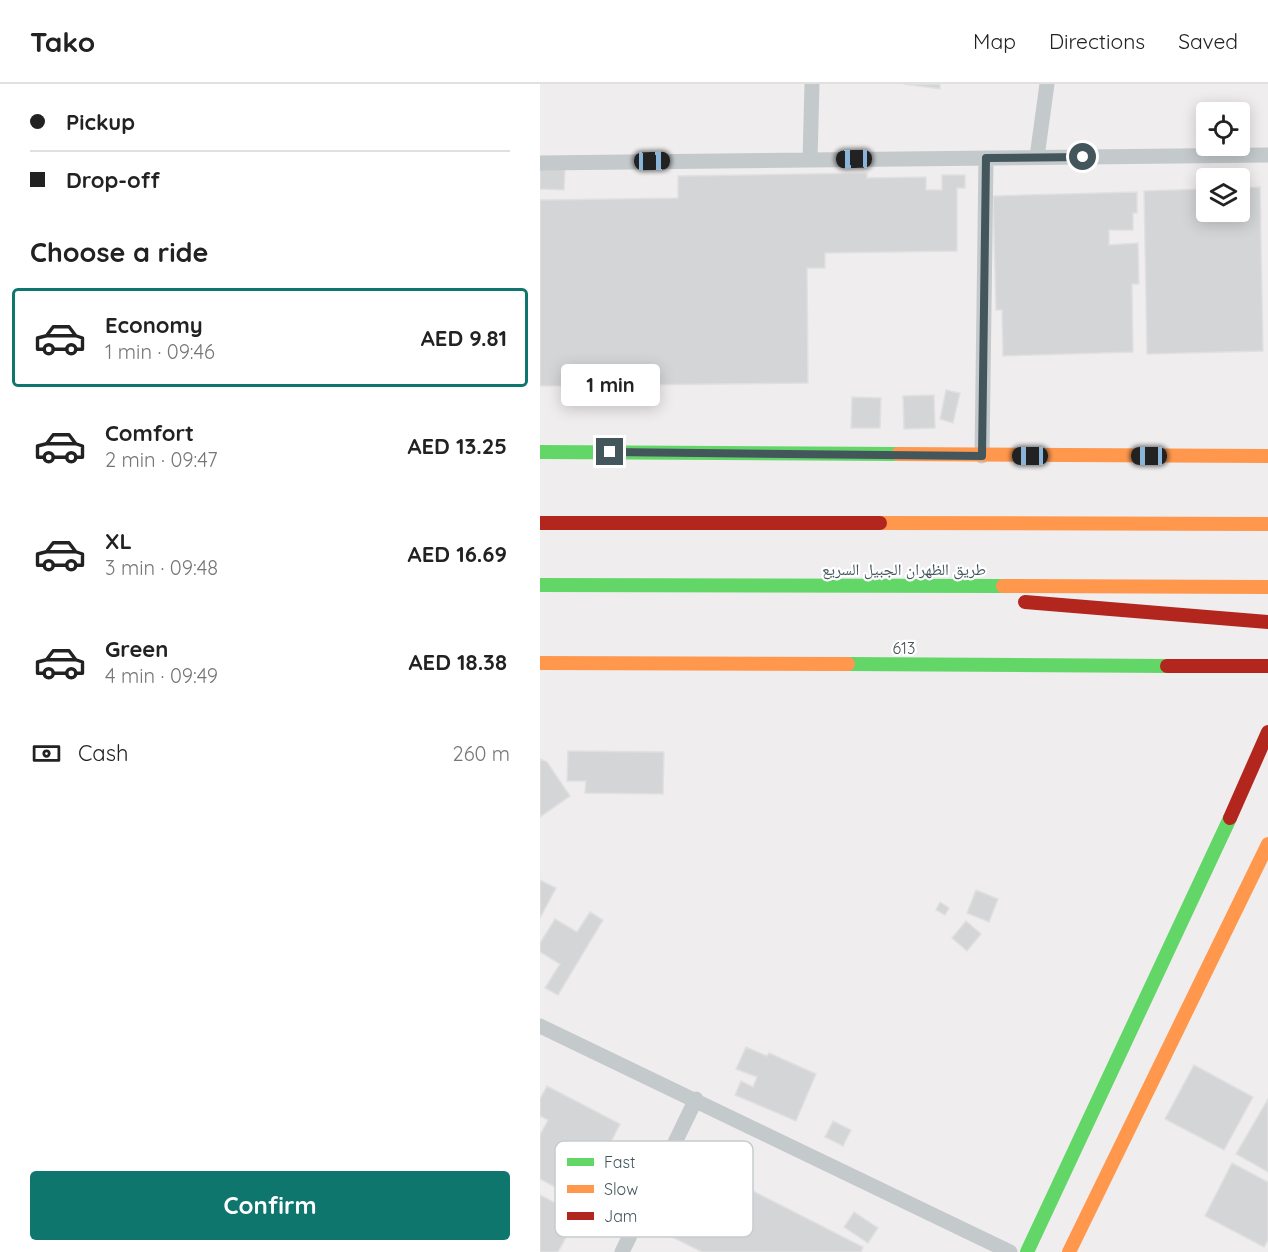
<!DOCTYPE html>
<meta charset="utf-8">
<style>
body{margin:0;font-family:Quicksand,"Noto Naskh Arabic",sans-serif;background:#f6f6f6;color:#222;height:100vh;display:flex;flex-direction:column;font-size:22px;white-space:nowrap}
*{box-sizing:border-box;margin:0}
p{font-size:20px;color:#767676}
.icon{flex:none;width:33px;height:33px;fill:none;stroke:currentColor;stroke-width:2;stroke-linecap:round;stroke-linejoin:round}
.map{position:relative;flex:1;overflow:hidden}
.sheet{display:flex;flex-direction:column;background:#fff;width:540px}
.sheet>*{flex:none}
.banner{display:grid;align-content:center;height:132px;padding:0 30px;background:#fff}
.controls{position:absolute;left:656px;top:18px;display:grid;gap:12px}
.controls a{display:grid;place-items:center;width:54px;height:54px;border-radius:6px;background:#fff;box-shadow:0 3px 15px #0003;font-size:30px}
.end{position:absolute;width:27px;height:27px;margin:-14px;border:8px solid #43565c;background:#fff;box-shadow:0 0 0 3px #fff}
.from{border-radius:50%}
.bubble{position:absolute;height:42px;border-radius:6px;background:#fff;box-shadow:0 3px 15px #0003;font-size:20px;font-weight:700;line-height:42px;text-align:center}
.car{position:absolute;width:18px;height:36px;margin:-18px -9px;border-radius:8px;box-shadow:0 0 4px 2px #0007;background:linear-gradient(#222 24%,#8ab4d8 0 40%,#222 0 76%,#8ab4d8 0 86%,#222 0)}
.banner b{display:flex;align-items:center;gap:21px;height:57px;font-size:22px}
.banner b+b{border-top:2px solid #e0e0e0}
.banner i{width:15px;height:15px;background:#222}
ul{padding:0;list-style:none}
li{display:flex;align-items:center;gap:18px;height:99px;margin:0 12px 9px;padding:0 18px;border:3px solid transparent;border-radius:6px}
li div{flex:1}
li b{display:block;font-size:22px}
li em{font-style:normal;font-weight:700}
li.active{border-color:#0f766e}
li>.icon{width:54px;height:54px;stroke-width:1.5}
h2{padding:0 30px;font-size:27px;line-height:72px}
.pay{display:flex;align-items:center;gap:15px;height:66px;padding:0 30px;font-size:22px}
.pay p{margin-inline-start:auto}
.cta{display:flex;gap:12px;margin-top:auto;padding:12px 30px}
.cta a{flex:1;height:69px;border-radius:6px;background:#0f766e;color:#fff;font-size:24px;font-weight:700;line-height:69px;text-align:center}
header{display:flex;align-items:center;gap:36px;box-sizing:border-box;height:84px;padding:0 30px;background:#fff;border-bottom:2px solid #e0e0e0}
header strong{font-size:28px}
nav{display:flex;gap:33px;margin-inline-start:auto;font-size:21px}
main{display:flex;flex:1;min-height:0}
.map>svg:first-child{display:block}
.building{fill:#d4d5d7;stroke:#e0e0e1;stroke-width:1.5}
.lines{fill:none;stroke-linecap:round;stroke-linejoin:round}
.street{stroke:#c4c9cb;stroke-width:15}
.fast{stroke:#63d668;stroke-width:14}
.slow{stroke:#ff974d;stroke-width:14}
.jam{stroke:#b3261e;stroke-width:14}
.route{stroke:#43565c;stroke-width:8}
.labels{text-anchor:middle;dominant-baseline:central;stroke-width:4.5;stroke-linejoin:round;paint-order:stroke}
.street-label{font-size:16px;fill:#43565c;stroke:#fff}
.key{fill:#fff;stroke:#c7ccce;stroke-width:1.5}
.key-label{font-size:16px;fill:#43565c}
</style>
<header>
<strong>Tako</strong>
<nav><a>Map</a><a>Directions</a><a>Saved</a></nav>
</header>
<main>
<section class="sheet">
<div class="banner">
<b><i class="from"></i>Pickup</b>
<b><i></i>Drop-off</b>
</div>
<h2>Choose a ride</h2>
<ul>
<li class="active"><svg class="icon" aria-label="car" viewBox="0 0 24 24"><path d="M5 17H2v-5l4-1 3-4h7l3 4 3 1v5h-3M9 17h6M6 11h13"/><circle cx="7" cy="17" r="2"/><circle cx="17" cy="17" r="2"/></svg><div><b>Economy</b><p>1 min · 09:46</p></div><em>AED 9.81</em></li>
<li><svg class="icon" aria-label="car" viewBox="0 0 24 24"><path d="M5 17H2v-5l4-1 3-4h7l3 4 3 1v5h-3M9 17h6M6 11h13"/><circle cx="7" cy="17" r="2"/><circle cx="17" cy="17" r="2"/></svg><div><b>Comfort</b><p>2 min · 09:47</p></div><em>AED 13.25</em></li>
<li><svg class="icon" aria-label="car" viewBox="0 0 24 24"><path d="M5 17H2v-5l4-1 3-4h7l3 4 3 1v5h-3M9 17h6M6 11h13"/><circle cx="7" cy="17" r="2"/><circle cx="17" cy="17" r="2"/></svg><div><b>XL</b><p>3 min · 09:48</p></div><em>AED 16.69</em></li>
<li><svg class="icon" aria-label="car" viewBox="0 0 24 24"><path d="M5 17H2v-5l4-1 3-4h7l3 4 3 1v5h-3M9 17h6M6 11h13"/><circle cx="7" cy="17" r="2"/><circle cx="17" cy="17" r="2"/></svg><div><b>Green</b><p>4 min · 09:49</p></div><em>AED 18.38</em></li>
</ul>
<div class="pay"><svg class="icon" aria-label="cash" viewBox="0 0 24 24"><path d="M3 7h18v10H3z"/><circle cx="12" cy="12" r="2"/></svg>Cash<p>260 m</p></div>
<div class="cta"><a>Confirm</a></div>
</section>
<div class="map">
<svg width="728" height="1168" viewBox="0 0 728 1168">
<rect width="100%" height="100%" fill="#efedee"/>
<path class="building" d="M364 0H400V5Z
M0 84 25 85 24 106 0 105Z
M327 89V94L386 93V106H402V91H425V104H417V167L285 169V184H267L268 299 0 302V116L138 114V92Z
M720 103 723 267 607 270 604 107 666 105V128H699V104Z
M597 108V129H593V146H569V161L598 159 599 200H592L593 268 463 272 462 226H456L453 112Z
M406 306 420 309 413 339 400 335Z
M394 311 395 344 364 345 363 312Z
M312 313 341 314 340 344H311Z
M28 667 124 668 123 710 45 709 46 697H27Z
M0 675 7 678 30 712 0 733Z
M0 796 16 804 0 834Z
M436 806 458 815 449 838 427 829Z
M400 818 409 824 405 831 396 826Z
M50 828 63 836 18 911 5 904 20 880 0 868V859L15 835 37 848Z
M426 837 441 850 427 867 412 854Z
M206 963 227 972 229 969 276 990 256 1037 195 1011 201 997 213 1003 217 993 196 985Z
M654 981 713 1013 684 1066 625 1035Z
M7 1002 80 1040 41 1117 0 1095V1051L8 1036 0 1032V1015Z
M728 1015V1088L696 1070Z
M293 1037 311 1046 303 1062 285 1053Z
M155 1070 208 1098 205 1103 323 1163 321 1168H162L116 1145Z
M692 1079 728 1098V1156L724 1163 665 1132Z
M0 1111 38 1131 18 1168H0Z
M314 1128 338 1144 328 1159 304 1143Z"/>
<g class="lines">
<path class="street" d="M497 73 507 0
M270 76 272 0
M0 79 728 71
M442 372 446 74
M0 942 470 1168
M82 1168 156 1015"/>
<path class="fast" d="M0 368 358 370
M0 501 463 502
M308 580 627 582
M487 1168 690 734"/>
<path class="slow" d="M358 370 728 372
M340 439 728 440
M463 502 728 503
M0 579 308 580
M529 1168 728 760"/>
<path class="jam" d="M0 439H340
M485 518 728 538
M627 582H728
M690 734 728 648"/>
</g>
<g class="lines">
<path class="route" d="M70 368 442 372 446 74 543 73"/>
</g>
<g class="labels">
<g class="street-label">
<text x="364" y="485">طريق الظهران الجبيل السريع</text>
<text x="364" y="564">613</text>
</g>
</g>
<rect x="15" y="1057" width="198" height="96" rx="9" class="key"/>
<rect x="27" y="1074" width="27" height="8" fill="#63d668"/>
<rect x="27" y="1101" width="27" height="8" fill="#ff974d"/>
<rect x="27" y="1128" width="27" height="8" fill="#b3261e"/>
<g class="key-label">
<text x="64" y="1084">Fast</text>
<text x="64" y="1111">Slow</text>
<text x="64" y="1138">Jam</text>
</g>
</svg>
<div class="controls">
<a><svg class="icon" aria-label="locate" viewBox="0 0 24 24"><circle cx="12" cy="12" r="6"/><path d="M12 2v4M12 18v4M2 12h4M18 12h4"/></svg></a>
<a><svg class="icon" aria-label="layers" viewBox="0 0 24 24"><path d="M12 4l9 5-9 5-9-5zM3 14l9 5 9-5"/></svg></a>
</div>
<i class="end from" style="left:543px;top:73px"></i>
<i class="end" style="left:70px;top:368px"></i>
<div class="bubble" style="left:21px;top:280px;width:99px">1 min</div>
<i class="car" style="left:314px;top:75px;rotate:269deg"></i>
<i class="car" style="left:112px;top:77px;rotate:89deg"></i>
<i class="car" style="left:490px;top:372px;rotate:270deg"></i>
<i class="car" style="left:609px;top:372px;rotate:270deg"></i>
</div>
</main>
